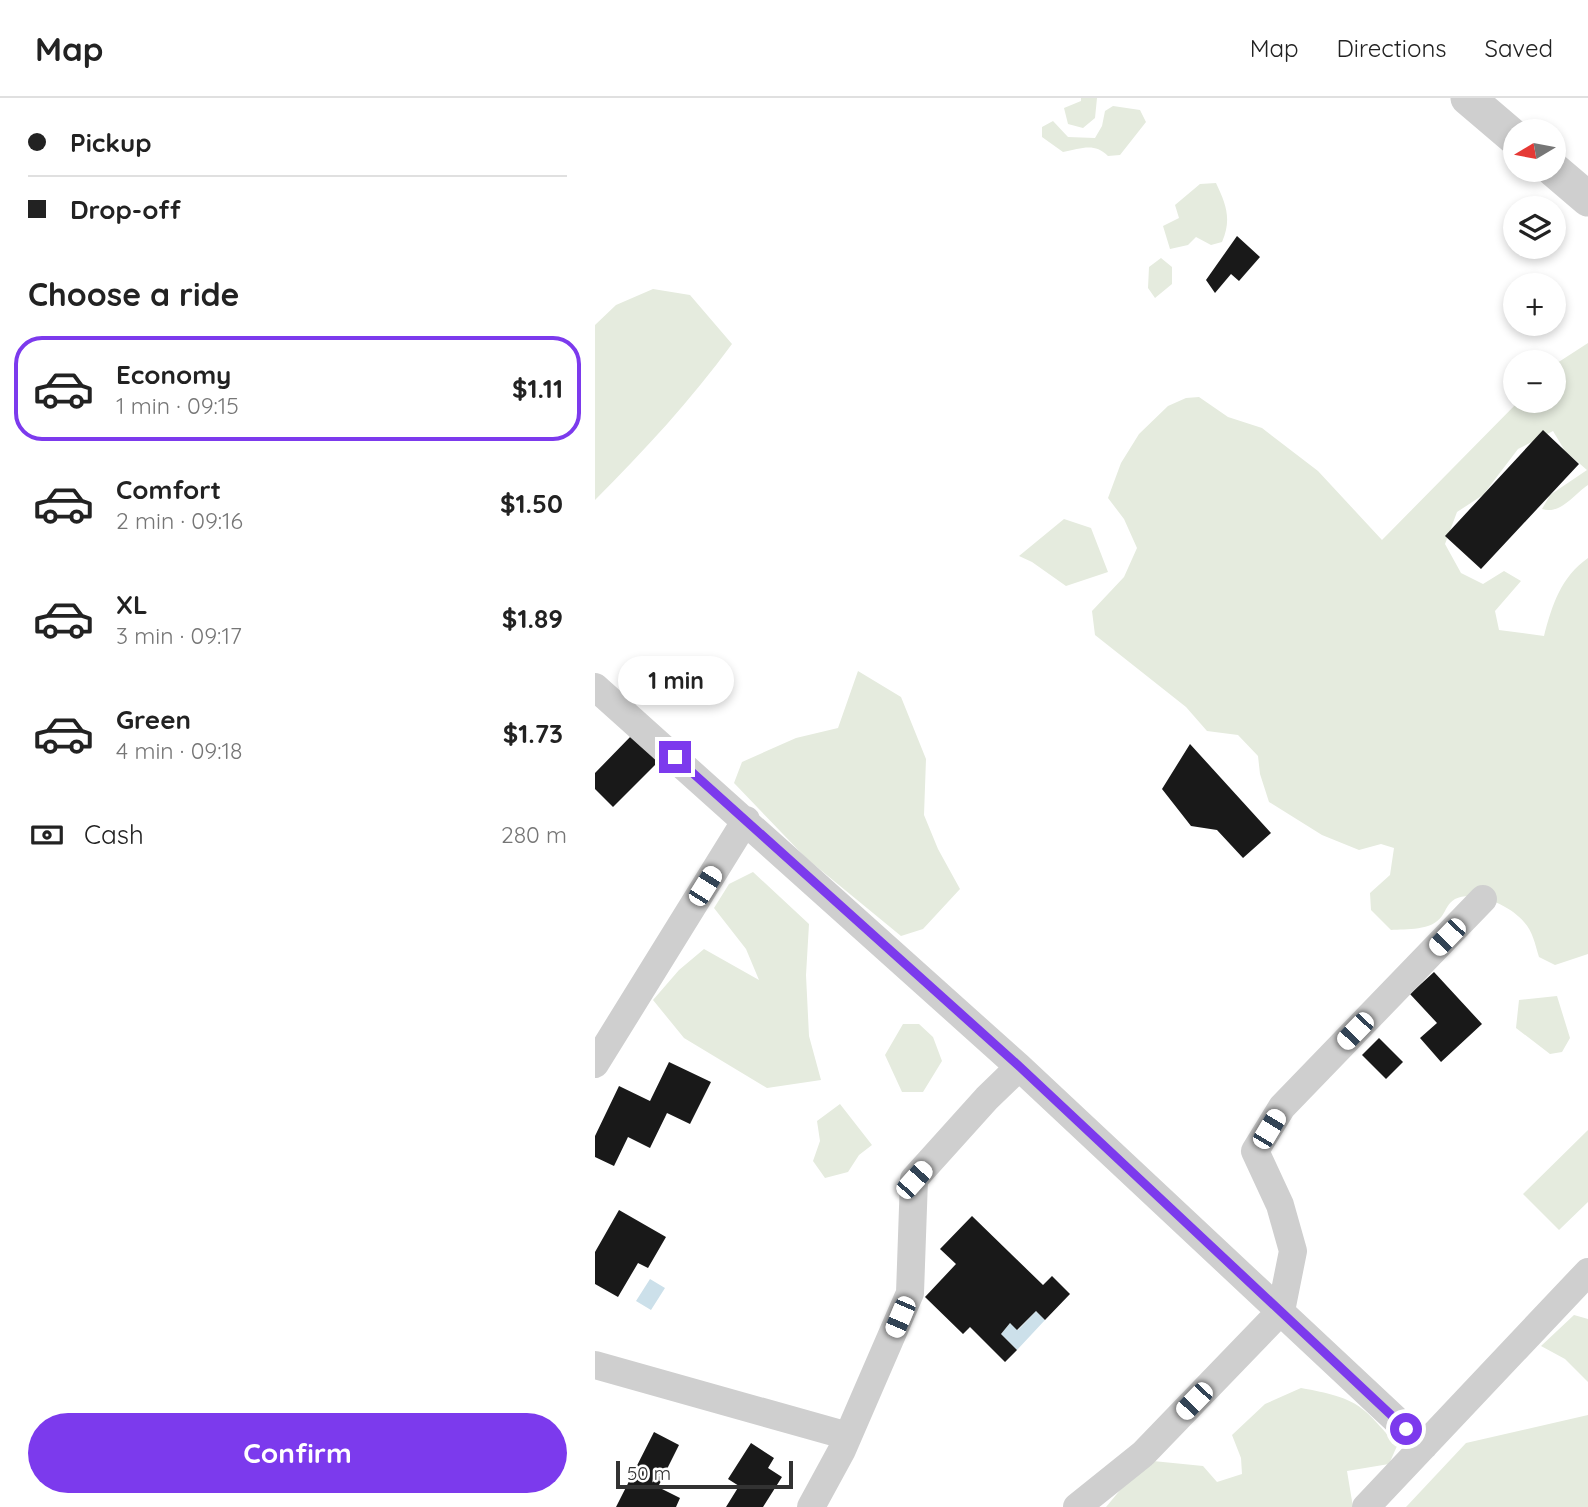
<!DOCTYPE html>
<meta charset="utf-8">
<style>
body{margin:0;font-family:Quicksand,sans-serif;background:#f2f2f2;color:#222;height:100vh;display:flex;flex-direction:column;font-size:26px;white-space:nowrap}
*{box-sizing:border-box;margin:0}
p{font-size:23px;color:#767676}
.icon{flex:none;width:38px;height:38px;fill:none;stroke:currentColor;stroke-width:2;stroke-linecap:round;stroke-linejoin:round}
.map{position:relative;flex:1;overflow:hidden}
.panel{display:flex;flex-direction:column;background:#fff;width:595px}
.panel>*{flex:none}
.guide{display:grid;align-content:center;height:154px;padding:0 28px;background:#fff}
.needle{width:46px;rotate:260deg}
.tools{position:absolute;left:908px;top:21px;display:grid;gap:14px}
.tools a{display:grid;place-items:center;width:63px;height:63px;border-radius:50%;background:#fff;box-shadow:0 4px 10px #0003;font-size:35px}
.scale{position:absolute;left:21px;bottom:18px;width:177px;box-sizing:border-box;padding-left:7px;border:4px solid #323232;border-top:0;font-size:19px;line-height:24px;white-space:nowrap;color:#323232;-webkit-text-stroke:5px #fff;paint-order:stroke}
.end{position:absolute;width:32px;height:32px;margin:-16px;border:9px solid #7c3aed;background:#fff;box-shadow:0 0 0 4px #fff}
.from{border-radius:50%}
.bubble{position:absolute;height:49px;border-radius:24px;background:#fff;box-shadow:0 4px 10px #0003;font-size:23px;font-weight:700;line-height:49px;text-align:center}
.car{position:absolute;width:21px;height:42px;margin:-21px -10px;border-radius:9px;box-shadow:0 0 5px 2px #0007;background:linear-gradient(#fff 24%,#345 0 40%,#fff 0 76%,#345 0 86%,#fff 0)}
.guide b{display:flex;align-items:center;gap:24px;height:66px;font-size:26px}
.guide b+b{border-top:2px solid #e0e0e0}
.guide i{width:18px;height:18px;background:#222}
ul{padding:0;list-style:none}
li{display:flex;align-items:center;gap:21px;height:105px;margin:0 14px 10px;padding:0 14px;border:4px solid transparent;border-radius:28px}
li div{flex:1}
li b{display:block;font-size:26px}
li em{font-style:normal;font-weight:700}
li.current{border-color:#7c3aed}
li>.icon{width:63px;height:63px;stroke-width:1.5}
h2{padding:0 28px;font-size:32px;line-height:84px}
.pay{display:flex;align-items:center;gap:18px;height:77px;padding:0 28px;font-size:26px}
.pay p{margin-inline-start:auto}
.primary-button{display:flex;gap:14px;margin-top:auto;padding:14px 28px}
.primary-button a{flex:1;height:80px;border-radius:42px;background:#7c3aed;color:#fff;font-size:28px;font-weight:700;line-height:80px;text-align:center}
header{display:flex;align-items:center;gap:42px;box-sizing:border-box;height:98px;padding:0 35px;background:#fff;border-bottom:2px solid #e0e0e0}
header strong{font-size:33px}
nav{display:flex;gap:38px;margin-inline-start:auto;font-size:24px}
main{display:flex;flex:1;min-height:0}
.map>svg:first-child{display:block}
.green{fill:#e5ebde}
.water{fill:#cce0ea}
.building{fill:#191919}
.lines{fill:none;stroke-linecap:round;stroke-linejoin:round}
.minor{stroke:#cfcfcf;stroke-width:28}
.tertiary{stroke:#cfcfcf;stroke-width:35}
.route{stroke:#7c3aed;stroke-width:9}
</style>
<header>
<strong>Map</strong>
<nav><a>Map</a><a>Directions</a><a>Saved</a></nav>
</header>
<main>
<section class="panel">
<div class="guide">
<b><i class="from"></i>Pickup</b>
<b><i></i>Drop-off</b>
</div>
<h2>Choose a ride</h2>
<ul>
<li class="current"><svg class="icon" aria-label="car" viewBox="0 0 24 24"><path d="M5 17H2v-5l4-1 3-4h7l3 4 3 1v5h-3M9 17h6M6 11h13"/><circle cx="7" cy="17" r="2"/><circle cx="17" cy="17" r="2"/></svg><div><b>Economy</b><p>1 min · 09:15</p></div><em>$1.11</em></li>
<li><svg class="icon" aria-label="car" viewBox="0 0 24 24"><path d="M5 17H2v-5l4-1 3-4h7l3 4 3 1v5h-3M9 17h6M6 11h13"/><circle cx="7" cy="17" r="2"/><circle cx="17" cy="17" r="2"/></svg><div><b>Comfort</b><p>2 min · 09:16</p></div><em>$1.50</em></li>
<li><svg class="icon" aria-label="car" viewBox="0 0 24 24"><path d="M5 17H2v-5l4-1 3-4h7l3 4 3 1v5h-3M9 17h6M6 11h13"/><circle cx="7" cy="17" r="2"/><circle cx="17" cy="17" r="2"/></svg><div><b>XL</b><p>3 min · 09:17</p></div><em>$1.89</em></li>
<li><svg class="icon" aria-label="car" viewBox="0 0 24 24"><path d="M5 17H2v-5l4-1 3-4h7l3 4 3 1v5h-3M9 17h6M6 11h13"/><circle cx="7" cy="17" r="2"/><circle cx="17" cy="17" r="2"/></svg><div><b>Green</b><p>4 min · 09:18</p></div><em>$1.73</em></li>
</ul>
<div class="pay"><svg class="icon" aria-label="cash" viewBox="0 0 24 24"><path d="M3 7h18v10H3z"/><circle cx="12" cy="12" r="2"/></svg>Cash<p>280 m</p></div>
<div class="primary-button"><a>Confirm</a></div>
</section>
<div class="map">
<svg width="993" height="1409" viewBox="0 0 993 1409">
<rect width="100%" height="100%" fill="#fff"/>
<path class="green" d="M486 0H502L500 20 488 30 473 26 469 10 486 3Z
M518 8 545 12 551 24 525 57 513 58C499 44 486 51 468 54L447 39V29L458 23 473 39 500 40 507 28 510 13Z
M621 85C631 106 637 121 627 144L616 147 601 139 593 147 575 151 568 128 584 120 580 107 605 86Z
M566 160 577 169V186L560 200 553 190 554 169Z
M58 191 95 197 137 246C96 302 49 353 0 402V227L21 207Z
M993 245V387C979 396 966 417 947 411L955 397 992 372 970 353 958 333 923 351 888 397 862 414 850 446 866 475 888 486 909 473 926 483 900 513 904 532 949 538C957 507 966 479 993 460V856L960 867 944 859C940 846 938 834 929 824 916 808 880 791 860 801 853 805 851 812 847 818 837 833 811 831 796 832L776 812 775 795 795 777 799 750 786 746 764 752 727 737 674 704 665 676 663 658 643 637 612 633 591 609 500 537 497 513 529 479 542 450 529 421 513 400 526 365 544 336 573 308 591 300 604 299 633 319 667 330 723 373 787 442 924 303H959V267Z
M469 421 496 430 513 474 471 488 437 464 424 458Z
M263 573 306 599 331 661 329 717 343 751 365 791 328 831 306 838 211 760 139 685 147 664 201 640 243 630Z
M158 774 214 826 211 877 214 938 226 982 172 990 89 940 58 902 84 872 109 851 164 882 151 851 119 810 134 786Z
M962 898 975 940 967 954 955 956 921 930 924 902Z
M308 926H324L338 939 347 963 328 994H307L290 957Z
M245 1006 277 1047 264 1057 253 1074 230 1080 218 1063 225 1043 222 1023Z
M993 1032V1104L964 1132 928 1096Z
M979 1217 993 1221V1284L970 1261 946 1248Z
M706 1290C762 1300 767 1306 802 1348L794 1366 752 1373 758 1409H511L531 1385 558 1363 608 1368 622 1384 647 1376 646 1360 637 1337 670 1306Z
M993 1317V1409H811L871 1345Z"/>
<path class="water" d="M55 1181 70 1190 56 1212 41 1203Z
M441 1213 450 1222 422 1252 406 1236 415 1225 423 1232Z"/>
<path class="building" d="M642 138 665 159 644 183 636 176 620 195 611 182Z
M948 332 984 366 886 471 850 438Z
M37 637 63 664 18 709 0 691V675Z
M595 646 676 735 648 760 622 732 596 728 567 691Z
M839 874 887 926 846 964 825 940 842 925 815 896Z
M784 940 808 964 791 981 767 957Z
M74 964 116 984 95 1026 72 1015 55 1050 33 1039 19 1068 0 1059V1038L24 988 55 1003Z
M24 1112 71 1139 53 1170 43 1165 23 1199 0 1186V1154Z
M377 1118 448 1187 457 1178 475 1196 450 1222 441 1213 422 1232 415 1225 406 1236 422 1252 410 1264 375 1229 368 1236 330 1199 361 1166 345 1151Z
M59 1334 84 1347 63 1389 85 1400 81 1409H21Z
M156 1345 179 1360 173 1370 187 1379 168 1409H131L144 1388 133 1381Z"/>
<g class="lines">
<path class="minor" d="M0 589 424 969 829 1348
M0 966 151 722
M0 1267 253 1338
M216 1409 247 1352 315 1195 319 1081 392 1000 424 969
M482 1409 548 1356 686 1213 698 1153 685 1107 660 1053 687 1009 888 801
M771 1409 993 1174"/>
<path class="tertiary" d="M873 0 920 40
M959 72 993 101"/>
</g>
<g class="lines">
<path class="route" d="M80 659 425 969 811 1331"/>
</g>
</svg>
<div class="tools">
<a><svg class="needle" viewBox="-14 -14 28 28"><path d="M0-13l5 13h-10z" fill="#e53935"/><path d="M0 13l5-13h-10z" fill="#767676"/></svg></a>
<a><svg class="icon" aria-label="layers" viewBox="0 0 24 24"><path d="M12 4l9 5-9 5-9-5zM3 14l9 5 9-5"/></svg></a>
<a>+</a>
<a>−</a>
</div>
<div class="scale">50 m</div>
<i class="end from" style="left:811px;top:1331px"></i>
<i class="end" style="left:80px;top:659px"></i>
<div class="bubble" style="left:23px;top:558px;width:116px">1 min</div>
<i class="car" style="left:110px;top:788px;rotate:32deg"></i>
<i class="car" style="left:852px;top:839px;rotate:224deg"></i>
<i class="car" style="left:760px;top:933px;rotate:224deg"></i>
<i class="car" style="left:674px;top:1031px;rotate:31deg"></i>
<i class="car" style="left:319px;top:1082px;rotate:42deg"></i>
<i class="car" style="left:305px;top:1219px;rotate:203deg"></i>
<i class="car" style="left:599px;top:1303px;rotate:224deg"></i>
</div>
</main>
